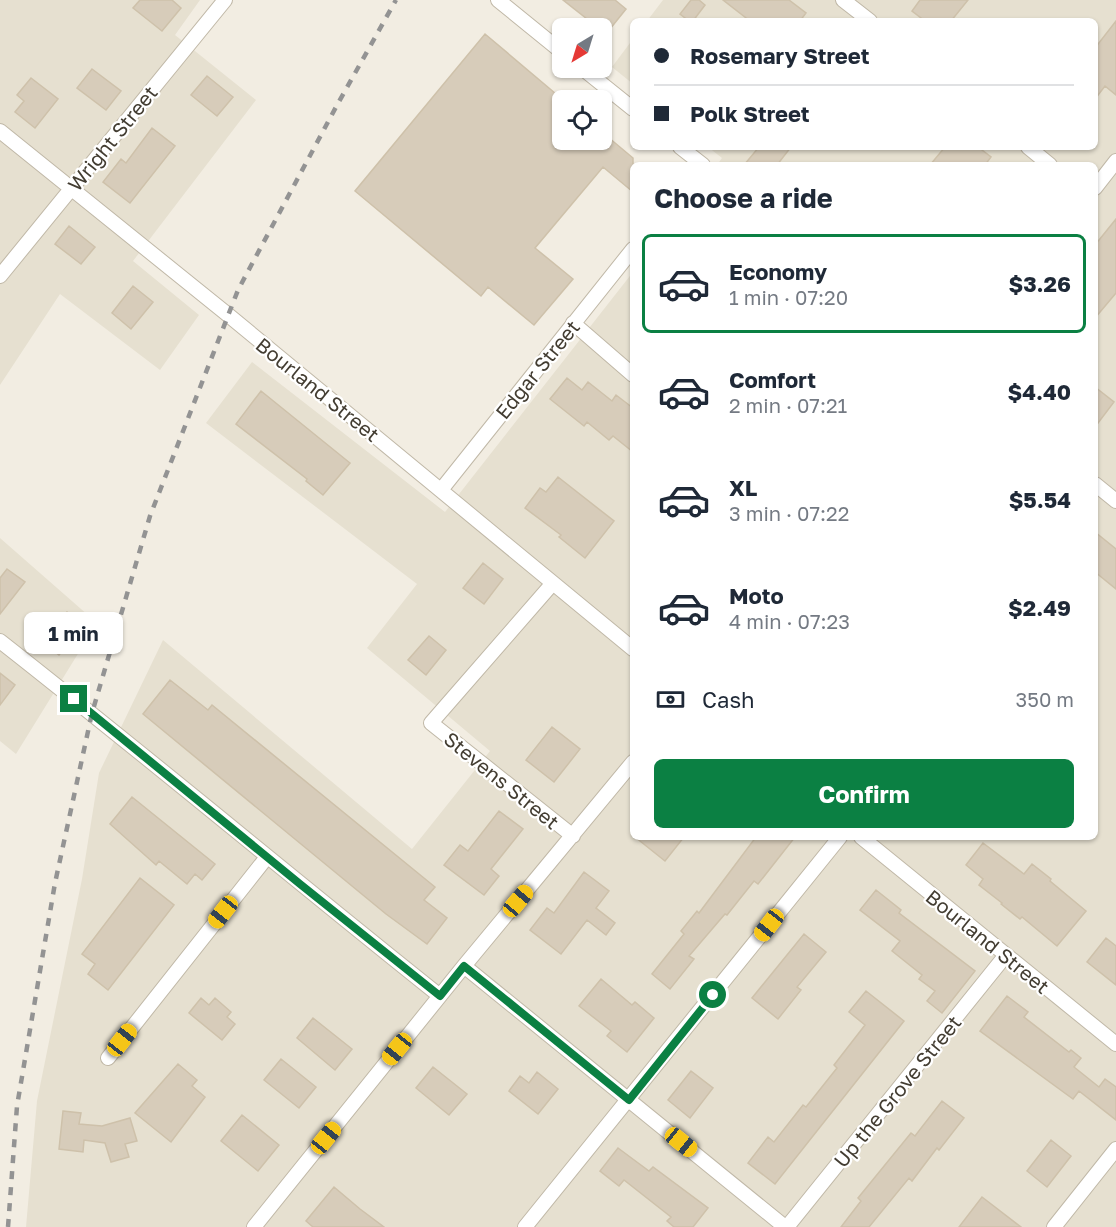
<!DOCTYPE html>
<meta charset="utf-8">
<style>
body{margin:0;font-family:"Golos Text",sans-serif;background:#f2f2f3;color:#1f2937;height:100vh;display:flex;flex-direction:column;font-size:22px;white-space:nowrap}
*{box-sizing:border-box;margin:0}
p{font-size:20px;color:#747a83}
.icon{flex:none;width:33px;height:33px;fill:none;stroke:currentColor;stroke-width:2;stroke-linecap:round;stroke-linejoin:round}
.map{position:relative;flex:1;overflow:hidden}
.drawer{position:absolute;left:630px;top:162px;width:468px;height:678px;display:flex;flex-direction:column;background:#fff;border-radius:9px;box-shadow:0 2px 4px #0004}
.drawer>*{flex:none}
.banner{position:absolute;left:630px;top:18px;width:468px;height:132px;border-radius:9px;box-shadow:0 2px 4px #0004;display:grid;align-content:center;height:132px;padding:0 24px;background:#fff}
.needle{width:39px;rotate:218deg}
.buttons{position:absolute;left:552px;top:18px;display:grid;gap:12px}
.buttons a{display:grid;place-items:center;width:60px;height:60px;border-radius:9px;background:#fff;box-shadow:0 2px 4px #0004;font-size:30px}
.end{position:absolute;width:27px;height:27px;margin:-14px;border:8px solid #0b8043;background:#fff;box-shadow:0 0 0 3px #fff}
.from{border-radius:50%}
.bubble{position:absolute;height:42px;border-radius:9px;background:#fff;box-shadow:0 2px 4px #0004;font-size:20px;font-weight:700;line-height:42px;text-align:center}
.car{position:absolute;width:18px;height:36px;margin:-18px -9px;border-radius:8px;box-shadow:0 0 4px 2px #0007;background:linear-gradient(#f5c518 24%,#345 0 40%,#f5c518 0 76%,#345 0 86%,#f5c518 0)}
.banner b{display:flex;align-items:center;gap:21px;height:57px;font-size:22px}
.banner b+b{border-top:2px solid #e0e1e3}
.banner i{width:15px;height:15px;background:#1f2937}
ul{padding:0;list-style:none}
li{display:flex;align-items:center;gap:18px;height:99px;margin:0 12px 9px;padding:0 12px;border:3px solid transparent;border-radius:9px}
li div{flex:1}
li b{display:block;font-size:22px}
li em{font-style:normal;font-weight:700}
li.on{border-color:#0b8043}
li>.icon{width:54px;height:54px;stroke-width:1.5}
h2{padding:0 24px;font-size:27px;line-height:72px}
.pay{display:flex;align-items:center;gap:15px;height:66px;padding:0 24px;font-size:22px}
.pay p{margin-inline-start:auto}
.action{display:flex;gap:12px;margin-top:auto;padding:12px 24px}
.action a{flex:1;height:69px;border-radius:9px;background:#0b8043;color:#fff;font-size:24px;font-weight:700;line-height:69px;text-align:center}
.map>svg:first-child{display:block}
.residential{fill:#e6e0d0}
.building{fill:#d7ccba;stroke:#cec1aa;stroke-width:1.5}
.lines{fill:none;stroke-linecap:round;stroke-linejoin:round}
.minor-casing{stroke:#c0b8a7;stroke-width:16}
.minor{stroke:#fff;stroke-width:14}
.rail{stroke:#939393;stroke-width:4.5;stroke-dasharray:8 8;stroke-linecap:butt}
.route{stroke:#0b8043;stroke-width:8}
.labels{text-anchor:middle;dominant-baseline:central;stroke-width:4.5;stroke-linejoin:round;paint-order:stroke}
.street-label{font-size:20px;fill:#433d32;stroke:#fff}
</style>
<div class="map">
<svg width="1116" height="1227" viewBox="0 0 1116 1227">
<rect width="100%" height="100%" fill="#f2ede2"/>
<path class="residential" d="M0 0H200L175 35 256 100 133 261 199 315 160 370 60 294 0 385Z
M663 0H1116V1227H26L37 1101 82 879 99 773 163 640 412 849 490 751 367 648 417 584 206 423 252 362 445 512 633 272V837H1095V165H717L722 158 708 147H1095V21H647Z
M633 39V84L612 67Z
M0 538 97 623 16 754 0 741Z"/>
<path class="building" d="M140 0H172L181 8 162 31 133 8Z
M563 0H615L626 9 606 34Z
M691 0H699L705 5 693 21H689L680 14Z
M723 0H789L806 13 800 21H750Z
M920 0H968L951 21H925L912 11Z
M1116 21V95L1105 86 1095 99V48Z
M485 34 562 99V140H602V132L633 158V192L603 167 535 248 573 279 534 325 488 287 481 296 355 191Z
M92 69 121 91 106 110 77 88Z
M207 76 233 97 217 116 191 95Z
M31 78 58 99 35 128 15 112 24 101 17 95Z
M152 128 175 146 130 203 103 182 121 159 126 163Z
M759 147H791L777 165H744Z
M945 147H978L991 157 985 165H930Z
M1116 219V293L1095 318V245Z
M69 226 95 247 81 264 55 244Z
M133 286 153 302 131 329 112 313Z
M567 378 582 390 588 382 612 401 616 395 633 408V452L613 436 609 440 587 422 584 426 550 399Z
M1095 387 1114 402 1095 427Z
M261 391 350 463 323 495 306 481 307 479 236 424Z
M558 477 614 521 585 558 559 537 561 535 525 508 540 488 546 492Z
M1095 532 1116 549V589L1095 572Z
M483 563 503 579 484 604 463 588Z
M7 569 25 582 0 614V578Z
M67 612 83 624 59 655 44 643Z
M429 636 446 650 426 675 408 660Z
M0 673 15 685 0 705Z
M170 680 208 710 212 705 435 887 424 900 447 918 427 944 386 914 143 714Z
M552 727 580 749 554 782 526 760Z
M132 797 215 864 202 880 195 874 187 884 159 861 156 865 110 824Z
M499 811 523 829 491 869 499 876 484 895 444 865 460 845 468 851Z
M635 837H684L665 861Z
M756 837H795L758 884 754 881 727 915 725 914 689 956 694 959 670 989 652 974 684 934 681 931 697 911 699 913Z
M983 843 1024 874 1032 864 1051 879 1050 881 1086 911 1057 946 1022 917 1020 919 1001 904 1002 903 979 885 983 879 966 865Z
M584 872 609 891 596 908 615 923 606 935 587 920 561 954 530 930 547 908 554 913Z
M140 878 174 905 108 990 88 974 95 964 82 954Z
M876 890 901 910 899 913 975 971 942 1013 927 1001 935 991 919 979 922 975 892 951 900 941 860 910Z
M804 934 826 952 797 987 801 990 778 1019 752 998Z
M1106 938 1116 946V985L1087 962Z
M601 979 632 1005 635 1002 654 1018 627 1052 607 1036 611 1031 579 1006Z
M866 991 904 1021 775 1184 748 1163 768 1137 774 1142 803 1105 806 1107 837 1068 834 1065 865 1025 849 1012Z
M1007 996 1028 1012 1024 1017 1069 1052 1071 1050 1081 1058 1074 1067 1099 1087 1105 1079 1116 1087V1120L1079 1091 1073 1099 980 1031Z
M201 998 209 1005 215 998 231 1012 227 1017 235 1024 222 1040 189 1013Z
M313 1018 352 1049 335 1070 297 1038Z
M281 1059 316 1087 299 1108 264 1080Z
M178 1064 197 1080 192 1086 205 1097 171 1142 135 1113Z
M433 1067 467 1094 449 1115 416 1088Z
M691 1071 713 1088 690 1118 668 1100Z
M537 1072 558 1089 538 1114 509 1091 520 1076 529 1083Z
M942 1101 964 1118 939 1150 937 1148 912 1181 909 1178 869 1227H841L861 1201 858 1198 911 1133 915 1136Z
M63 1111 81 1113 79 1124 102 1126 130 1118 137 1141 125 1144 129 1157 111 1162 105 1143 84 1140 83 1152 59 1149Z
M242 1115 279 1145 258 1171 221 1141Z
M1051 1140 1071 1156 1047 1187 1027 1171Z
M618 1148 649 1171 653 1167 708 1208 693 1227H674L667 1221 671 1217 624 1180 619 1186 600 1171Z
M334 1187 360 1209 384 1227H313L306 1221Z
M982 1197 1021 1227H959Z"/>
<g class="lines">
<defs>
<path id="minor" d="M498 0 562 52
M843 0 870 21
M582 68 633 109
M0 131 227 314 633 649
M680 147 703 165
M1028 147 1050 165
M1095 188 1116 161
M0 276 225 0
M573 323 633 375
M1095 484 1116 501
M441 490 633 249
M553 583 431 723 573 836
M0 641C148 757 292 878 440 996
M861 837 1116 1044
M464 966 785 1227
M108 1058 267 857
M254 1227 464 966 633 762
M525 1227 840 837
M787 1227 1006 955
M1054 1227 1116 1149"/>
</defs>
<use href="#minor" class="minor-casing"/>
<use href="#minor" class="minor"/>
<path class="rail" d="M8 1227 17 1106 55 883 92 713 150 516 238 290 336 107 396 0"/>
</g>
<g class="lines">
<path class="route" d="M74 699 300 884 440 996 464 966 629 1100 713 995"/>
</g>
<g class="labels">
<g class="street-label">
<text transform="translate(112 138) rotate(-51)">Wright Street</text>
<text transform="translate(537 369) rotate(-51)">Edgar Street</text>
<text transform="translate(318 389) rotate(39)">Bourland Street</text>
<text transform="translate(502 780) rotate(39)">Stevens Street</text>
<text transform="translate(988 941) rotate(39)">Bourland Street</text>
<text transform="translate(897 1091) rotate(-51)">Up the Grove Street</text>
</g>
</g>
</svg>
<div class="buttons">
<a><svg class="needle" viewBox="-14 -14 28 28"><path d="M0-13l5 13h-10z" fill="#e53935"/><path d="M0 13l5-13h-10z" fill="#747a83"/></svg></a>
<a><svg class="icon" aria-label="locate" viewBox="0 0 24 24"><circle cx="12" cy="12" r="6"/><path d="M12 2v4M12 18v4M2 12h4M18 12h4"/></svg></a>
</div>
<i class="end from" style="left:713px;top:995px"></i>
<i class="end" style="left:74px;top:699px"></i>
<div class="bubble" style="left:24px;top:612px;width:99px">1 min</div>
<i class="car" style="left:518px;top:901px;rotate:40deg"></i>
<i class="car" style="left:223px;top:912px;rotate:218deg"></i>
<i class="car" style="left:769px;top:925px;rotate:218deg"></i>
<i class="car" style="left:122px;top:1040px;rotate:38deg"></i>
<i class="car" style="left:397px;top:1049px;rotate:219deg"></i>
<i class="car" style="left:326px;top:1138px;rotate:39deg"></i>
<i class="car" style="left:681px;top:1142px;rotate:129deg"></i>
<div class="banner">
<b><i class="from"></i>Rosemary Street</b>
<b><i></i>Polk Street</b>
</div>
<section class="drawer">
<h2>Choose a ride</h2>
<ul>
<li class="on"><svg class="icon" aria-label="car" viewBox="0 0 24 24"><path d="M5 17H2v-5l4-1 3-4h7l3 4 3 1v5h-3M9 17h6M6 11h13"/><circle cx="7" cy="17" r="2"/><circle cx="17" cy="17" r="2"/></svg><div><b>Economy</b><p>1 min · 07:20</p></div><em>$3.26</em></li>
<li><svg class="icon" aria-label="car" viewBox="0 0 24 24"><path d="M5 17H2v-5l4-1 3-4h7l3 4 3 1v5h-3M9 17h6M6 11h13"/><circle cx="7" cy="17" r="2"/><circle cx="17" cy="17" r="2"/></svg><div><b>Comfort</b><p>2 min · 07:21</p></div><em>$4.40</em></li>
<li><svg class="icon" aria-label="car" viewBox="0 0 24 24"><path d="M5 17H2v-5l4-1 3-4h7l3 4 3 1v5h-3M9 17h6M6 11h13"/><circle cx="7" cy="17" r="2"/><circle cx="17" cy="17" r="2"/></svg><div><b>XL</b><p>3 min · 07:22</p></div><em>$5.54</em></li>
<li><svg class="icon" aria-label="car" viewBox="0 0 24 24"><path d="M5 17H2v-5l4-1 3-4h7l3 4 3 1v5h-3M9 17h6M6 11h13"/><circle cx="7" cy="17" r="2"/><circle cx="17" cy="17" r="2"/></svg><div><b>Moto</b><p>4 min · 07:23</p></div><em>$2.49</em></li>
</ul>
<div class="pay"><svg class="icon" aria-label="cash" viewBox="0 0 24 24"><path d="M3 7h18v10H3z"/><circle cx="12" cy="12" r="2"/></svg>Cash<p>350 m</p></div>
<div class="action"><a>Confirm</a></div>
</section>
</div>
